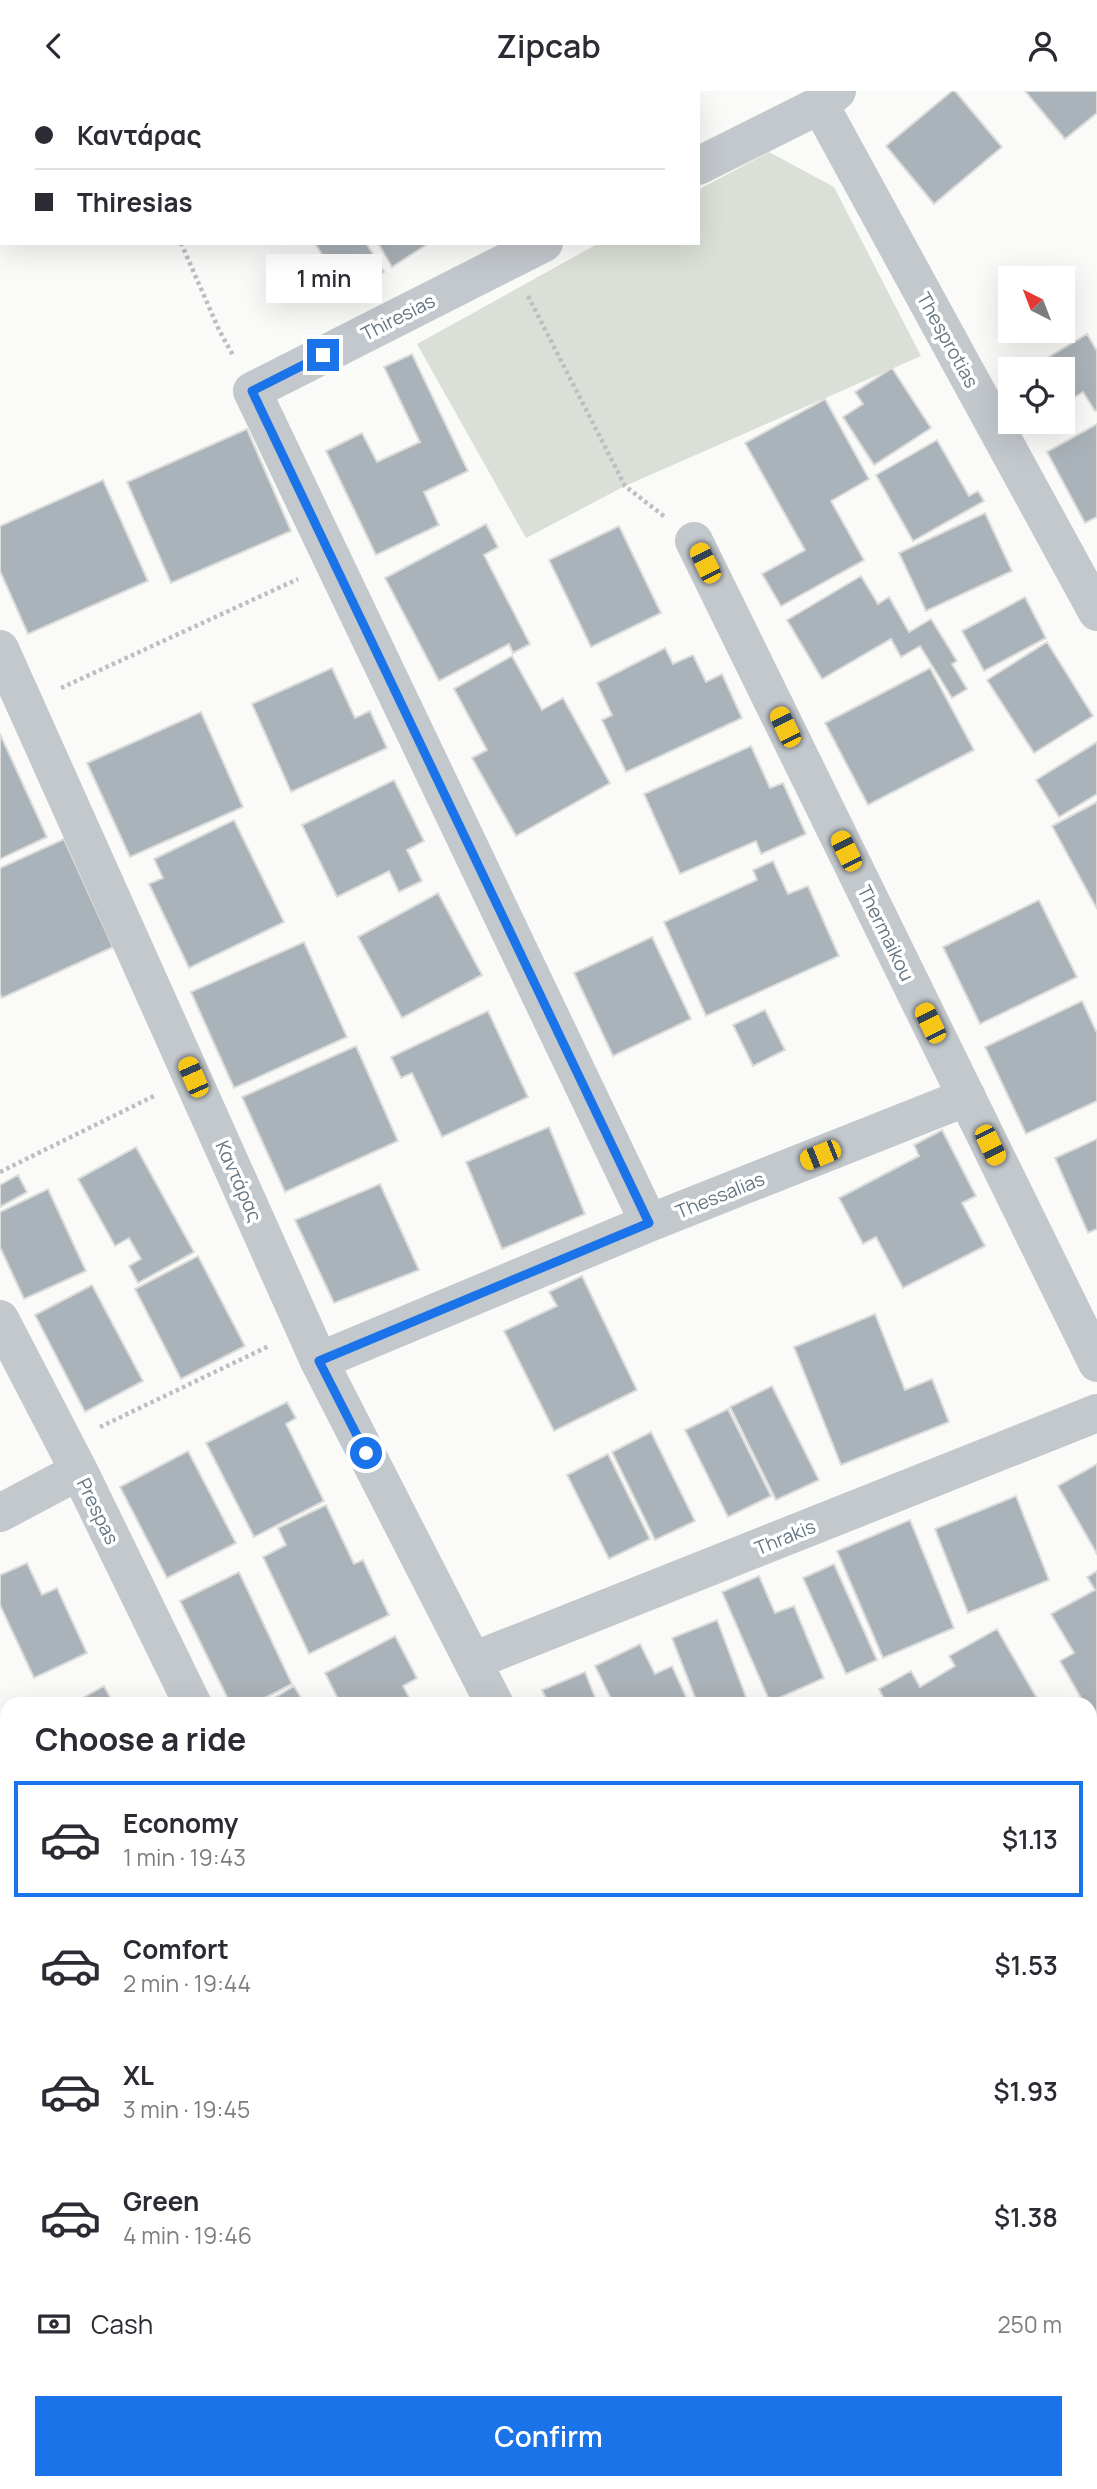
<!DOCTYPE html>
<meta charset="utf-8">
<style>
body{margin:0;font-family:Manrope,sans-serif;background:#f2f2f3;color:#2b2b33;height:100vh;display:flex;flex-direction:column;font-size:26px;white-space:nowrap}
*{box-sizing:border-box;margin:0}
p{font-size:23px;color:#7c7c81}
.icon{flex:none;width:38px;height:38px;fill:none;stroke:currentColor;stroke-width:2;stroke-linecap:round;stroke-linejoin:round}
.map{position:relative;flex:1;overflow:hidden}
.drawer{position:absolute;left:0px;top:1606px;width:1097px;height:793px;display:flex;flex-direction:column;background:#fff;border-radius:21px 21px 0 0;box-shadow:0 7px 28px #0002}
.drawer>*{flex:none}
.top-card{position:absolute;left:0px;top:0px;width:700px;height:154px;box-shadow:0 7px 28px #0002;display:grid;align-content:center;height:154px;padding:0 35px;background:#fff}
.needle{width:46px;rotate:318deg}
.tools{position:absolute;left:998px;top:175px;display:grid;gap:14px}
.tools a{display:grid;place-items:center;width:77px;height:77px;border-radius:0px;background:#fff;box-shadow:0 7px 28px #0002;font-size:35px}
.end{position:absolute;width:32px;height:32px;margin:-16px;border:9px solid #1a73e8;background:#fff;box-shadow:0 0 0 4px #fff}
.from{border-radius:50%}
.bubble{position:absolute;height:49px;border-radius:0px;background:#fff;box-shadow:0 7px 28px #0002;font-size:23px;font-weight:600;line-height:49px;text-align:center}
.car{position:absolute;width:21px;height:42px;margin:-21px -10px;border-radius:9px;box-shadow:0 0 5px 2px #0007;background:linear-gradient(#f5c518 24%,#345 0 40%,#f5c518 0 76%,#345 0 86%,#f5c518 0)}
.top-card b{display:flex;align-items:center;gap:24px;height:66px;font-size:26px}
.top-card b+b{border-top:2px solid #e1e1e2}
.top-card i{width:18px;height:18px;background:#2b2b33}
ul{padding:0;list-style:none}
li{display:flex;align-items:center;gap:21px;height:116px;margin:0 14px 10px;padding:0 21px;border:4px solid transparent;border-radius:0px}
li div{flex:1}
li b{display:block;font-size:26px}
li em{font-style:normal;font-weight:600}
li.active{border-color:#1a73e8}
li>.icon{width:63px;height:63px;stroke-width:1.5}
h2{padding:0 35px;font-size:32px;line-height:84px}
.pay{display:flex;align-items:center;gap:18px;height:77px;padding:0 35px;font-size:26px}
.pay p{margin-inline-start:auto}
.action{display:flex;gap:14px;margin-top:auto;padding:14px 35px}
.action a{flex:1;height:80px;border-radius:0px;background:#1a73e8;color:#fff;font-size:28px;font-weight:600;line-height:80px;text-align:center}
header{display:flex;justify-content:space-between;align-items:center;height:91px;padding:0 35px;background:#fff;font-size:32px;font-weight:600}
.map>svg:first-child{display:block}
.green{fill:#dadfd7}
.building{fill:#aab3b9;stroke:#dcdcda;stroke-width:2}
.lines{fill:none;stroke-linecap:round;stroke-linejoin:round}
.path{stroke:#bbbfc2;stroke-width:4.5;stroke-dasharray:3.5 3.5;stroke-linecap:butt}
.minor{stroke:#c3c8cc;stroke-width:38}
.tertiary{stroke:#c3c8cc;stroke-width:38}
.route{stroke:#1a73e8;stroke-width:9}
.labels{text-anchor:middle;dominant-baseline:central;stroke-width:7;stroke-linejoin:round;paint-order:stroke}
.street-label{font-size:19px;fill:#657683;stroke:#fff}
</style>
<header><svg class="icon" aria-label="back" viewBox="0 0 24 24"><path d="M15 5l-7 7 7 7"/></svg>Zipcab<svg class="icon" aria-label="person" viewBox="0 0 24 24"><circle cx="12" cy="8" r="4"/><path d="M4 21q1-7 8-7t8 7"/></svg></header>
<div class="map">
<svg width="1097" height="2398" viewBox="0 0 1097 2398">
<rect width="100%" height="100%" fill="#fafaf8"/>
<path class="green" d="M769 61 834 96 921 265 625 395 526 447 417 253 599 152H698V99Z
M502 2392H792L799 2398H467Z"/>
<path class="building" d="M360 0H408V2H361Z
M952 0H955L1002 56 934 113 886 55Z
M1025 0H1097V22L1065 48Z
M315 152H366L384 181 346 204Z
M378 152H429L392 176Z
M1087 243 1097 260V319L1095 320 1083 301 1062 314V278H1029Z
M412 263 468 380 424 401 439 434 376 464 326 360 362 342 377 371 420 351 384 276Z
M892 277 931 337 874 374 843 326 863 313 855 301Z
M825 308 869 388 831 410 864 469 781 515 762 483 805 459 745 352Z
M1097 333V426L1085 432 1047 361Z
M247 338 291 440 171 492 127 391Z
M937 349 969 405 978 400 984 410 913 450 876 384Z
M103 389 148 490 28 543 0 480V435Z
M985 422 1012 480 926 520 899 462Z
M486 433 498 456 484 464 530 553 513 562 509 553 439 590 385 487Z
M619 435 661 522 591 556 549 469Z
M861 485 878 513 889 506 909 541 931 528 957 570 952 573 967 598 952 607 920 555 901 566 891 548 822 588 787 529Z
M1025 506 1046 547 984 580 962 540Z
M1047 551 1093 625 1034 662 987 589Z
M665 557 673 573 693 564 706 591 722 583 742 627 626 681 602 629 612 624 597 592Z
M512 565 542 619 563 607 610 692 516 745 472 667 487 659 454 598Z
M332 577 355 627 370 620 387 657 291 701 252 613Z
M930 577 974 659 868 714 825 632Z
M201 621 243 716 130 766 87 672Z
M0 643 47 746 0 768Z
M1097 651V703L1059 726 1036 689Z
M751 655 770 697 783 692 806 743 761 763 756 750 680 783 644 703Z
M394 689 424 750 407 759 422 790 399 801 389 780 337 806 302 734Z
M1097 711V818L1052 735Z
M234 729 284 831 189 877 149 793 163 787 154 768Z
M64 748 113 856 2 907 0 903V777Z
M773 770 788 803 808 795 839 865 706 925 664 831 757 789 753 779Z
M438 802 482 884 402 927 358 846Z
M1039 809 1077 886 980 933 943 856Z
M652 846 691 928 613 965 574 882Z
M304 851 347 946 234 997 191 901Z
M1082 910 1097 942V1010L1026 1043 985 956Z
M765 919 785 959 753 975 733 934Z
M488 920 528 1006 442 1046 412 982 401 987 391 966Z
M356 955 398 1050 285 1101 242 1006Z
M549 1036 585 1123 502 1158 466 1071Z
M942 1039 976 1105 962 1112 985 1155 903 1197 876 1146 863 1153 839 1107 919 1065 914 1054Z
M1097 1048V1138L1088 1142 1055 1067Z
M136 1056 194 1161 138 1192 129 1175 141 1168 129 1147 115 1155 78 1088Z
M18 1084 27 1101 0 1116V1094Z
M380 1093 419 1179 334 1212 295 1129Z
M48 1098 86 1180 24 1208 0 1156V1121Z
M198 1165 245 1255 181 1288 135 1198Z
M582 1185 637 1299 554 1340 504 1240 557 1215 549 1201Z
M92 1194 143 1290 85 1321 35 1224Z
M875 1223 905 1299 932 1288 949 1331 841 1374 794 1256Z
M772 1295 819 1389 776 1409 730 1316Z
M287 1311 296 1327 286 1333 324 1410 254 1446 206 1352Z
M728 1318 771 1405 728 1426 685 1339Z
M651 1341 695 1430 655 1449 612 1361Z
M188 1360 236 1452 167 1487 120 1396Z
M608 1363 650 1448 609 1468 567 1384Z
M1097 1373V1463L1058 1395Z
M1016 1405 1049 1489 968 1522 935 1438Z
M326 1414 354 1473 363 1469 389 1524 309 1563 263 1466 286 1454 278 1437Z
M910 1429 954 1537 883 1567 837 1460Z
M27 1472 42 1504 57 1497 87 1562 34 1587 0 1514V1484Z
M834 1473 877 1569 846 1583 803 1487Z
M1097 1480V1628L1094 1630 1090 1623V1614H1085L1060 1570 1074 1562 1051 1523 1095 1499 1087 1486Z
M239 1481 292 1593 251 1614H231L180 1510Z
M759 1485 775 1522 794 1515 824 1587 770 1611 722 1501Z
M717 1529 749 1614H698L672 1547Z
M997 1538 1039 1611 1035 1614H887L879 1598 911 1580 920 1596 955 1575 949 1565Z
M395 1545 417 1587 403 1595 413 1614H341L325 1582Z
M640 1553 655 1583 672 1575 687 1608 675 1614H614L595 1575Z
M585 1581 598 1614H549L542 1599Z
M104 1595 114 1614H70Z
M294 1595 305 1614H263Z
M0 1713 7 1725V1769L0 1773Z
M1090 1766 1097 1777V1857L1090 1862Z
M7 1817V1934L0 1937V1821Z
M1097 1884V2028L1092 2032 1090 2028V1926L1095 1922 1090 1916V1889Z
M7 2020V2095L0 2098V2023Z
M1097 2068V2135L1090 2121V2071Z
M179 2392H247L231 2398H181Z
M270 2392H385L369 2398H272Z
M925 2392H1057L1052 2398H927Z"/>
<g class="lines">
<path class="path" d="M181 152 219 239 234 266
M528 205 625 395 665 426
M61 597 298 488
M0 1081 156 1004
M100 1336 269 1255"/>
<path class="minor" d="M820 14 1097 521
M698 75 820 14 837 0
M544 152 252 300 649 1132
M694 450 1097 1272
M0 1228 79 1380 193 1614
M319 1270 649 1132 967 1006
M0 1422 79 1380
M473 1570 1097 1322
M1090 1666 1097 1674
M0 1972 7 1970
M1090 2216 1097 2213"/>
<path class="tertiary" d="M169 2 173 0
M0 68 2 67
M0 558 319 1270 495 1614
M864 2392 865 2398"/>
</g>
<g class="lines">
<path class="route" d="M323 264 252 300 649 1132 319 1270 366 1362"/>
</g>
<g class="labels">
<g class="street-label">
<text transform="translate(398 226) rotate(-27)">Thiresias</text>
<text transform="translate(948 249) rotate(61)">Thesprotias</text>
<text transform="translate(886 842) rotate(64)">Thermaikou</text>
<text transform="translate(239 1090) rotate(66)">Καντάρας</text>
<text transform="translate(720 1104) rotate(-22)">Thessalias</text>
<text transform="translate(98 1420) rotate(64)">Prespas</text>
<text transform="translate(785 1446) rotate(-22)">Thrakis</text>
</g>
</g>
</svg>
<div class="tools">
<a><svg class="needle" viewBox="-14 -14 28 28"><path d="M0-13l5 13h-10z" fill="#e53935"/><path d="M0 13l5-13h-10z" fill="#7c7c81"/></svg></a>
<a><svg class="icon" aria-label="locate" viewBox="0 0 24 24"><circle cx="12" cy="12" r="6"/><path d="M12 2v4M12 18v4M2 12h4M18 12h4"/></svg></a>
</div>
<i class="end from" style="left:366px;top:1362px"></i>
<i class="end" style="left:323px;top:264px"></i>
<div class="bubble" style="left:266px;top:163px;width:116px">1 min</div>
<i class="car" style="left:705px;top:472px;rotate:334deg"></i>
<i class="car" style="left:785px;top:636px;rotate:334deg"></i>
<i class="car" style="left:846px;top:760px;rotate:334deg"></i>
<i class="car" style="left:930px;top:932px;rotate:334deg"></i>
<i class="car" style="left:193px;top:986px;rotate:336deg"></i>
<i class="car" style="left:990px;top:1054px;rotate:154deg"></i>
<i class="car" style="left:820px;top:1064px;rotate:248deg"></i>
<div class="top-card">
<b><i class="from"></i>Καντάρας</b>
<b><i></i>Thiresias</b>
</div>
<section class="drawer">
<h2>Choose a ride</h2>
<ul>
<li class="active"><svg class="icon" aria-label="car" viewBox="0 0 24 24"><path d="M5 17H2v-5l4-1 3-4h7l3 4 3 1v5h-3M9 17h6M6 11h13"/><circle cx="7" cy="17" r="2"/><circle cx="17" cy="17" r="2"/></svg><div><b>Economy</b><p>1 min · 19:43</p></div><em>$1.13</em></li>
<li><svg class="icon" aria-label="car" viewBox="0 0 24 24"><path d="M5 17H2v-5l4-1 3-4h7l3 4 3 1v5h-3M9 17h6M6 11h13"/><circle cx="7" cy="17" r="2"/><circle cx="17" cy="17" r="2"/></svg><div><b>Comfort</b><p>2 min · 19:44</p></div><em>$1.53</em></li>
<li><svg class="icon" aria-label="car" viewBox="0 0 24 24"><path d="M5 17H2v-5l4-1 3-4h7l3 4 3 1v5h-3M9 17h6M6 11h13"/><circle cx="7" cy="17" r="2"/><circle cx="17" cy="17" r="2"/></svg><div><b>XL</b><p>3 min · 19:45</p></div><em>$1.93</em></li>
<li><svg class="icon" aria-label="car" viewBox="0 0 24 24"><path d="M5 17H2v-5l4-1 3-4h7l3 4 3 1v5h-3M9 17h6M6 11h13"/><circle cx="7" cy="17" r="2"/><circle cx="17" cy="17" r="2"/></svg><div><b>Green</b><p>4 min · 19:46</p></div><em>$1.38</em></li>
</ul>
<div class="pay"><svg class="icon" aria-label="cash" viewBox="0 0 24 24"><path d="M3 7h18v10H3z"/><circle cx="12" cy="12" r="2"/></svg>Cash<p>250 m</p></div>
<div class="action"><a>Confirm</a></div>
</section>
</div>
